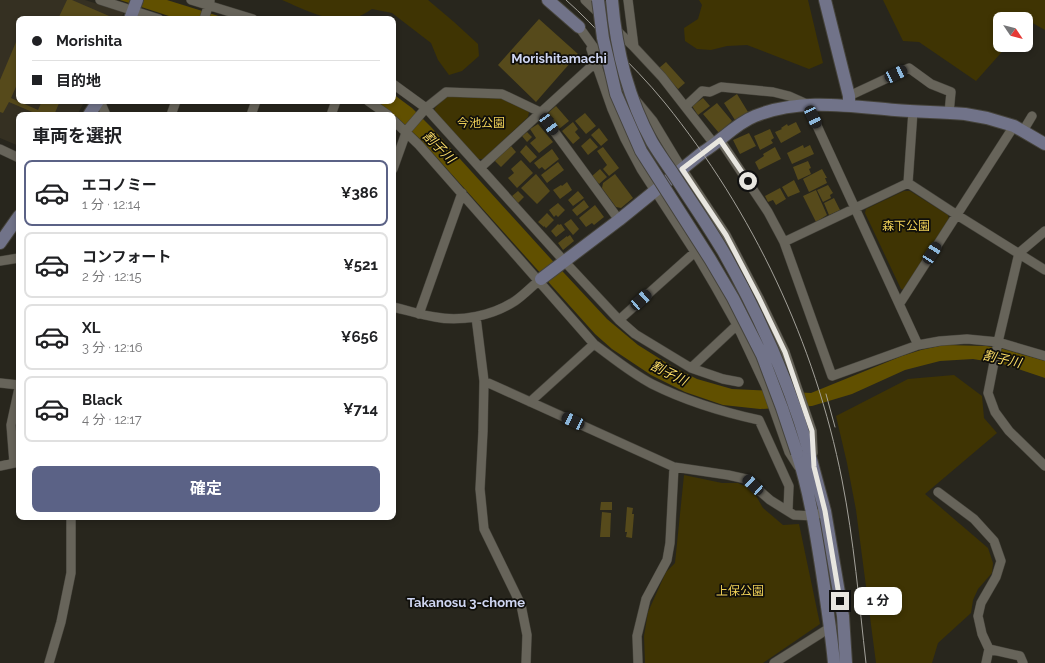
<!DOCTYPE html>
<html lang="ja">
<meta charset="utf-8">
<style>
body{margin:0;font-family:Raleway,"Noto Sans JP",sans-serif;background:#f2f2f2;color:#202124;height:100vh;display:flex;flex-direction:column;font-size:15px;white-space:nowrap}
*{box-sizing:border-box;margin:0}
p{font-size:13px;color:#757577}
.icon{flex:none;width:22px;height:22px;fill:none;stroke:currentColor;stroke-width:2;stroke-linecap:round;stroke-linejoin:round}
.map{position:relative;flex:1;overflow:hidden}
.panel{position:absolute;left:16px;top:112px;width:380px;height:408px;display:flex;flex-direction:column;background:#fff;border-radius:8px;box-shadow:0 2px 6px #0003}
.panel>*{flex:none}
.guide{position:absolute;left:16px;top:16px;width:380px;height:88px;border-radius:8px;box-shadow:0 2px 6px #0003;display:grid;align-content:center;height:88px;padding:0 16px;background:#fff}
.needle{width:26px;rotate:125deg}
.controls{position:absolute;left:993px;top:12px;display:grid;gap:8px}
.controls a{display:grid;place-items:center;width:40px;height:40px;border-radius:8px;background:#fff;box-shadow:0 2px 6px #0003;font-size:20px}
.end{position:absolute;width:18px;height:18px;margin:-9px;border:5px solid #e8e6e0;background:#111;box-shadow:0 0 0 2px #111}
.from{border-radius:50%}
.bubble{position:absolute;height:28px;border-radius:8px;background:#fff;box-shadow:0 2px 6px #0003;font-size:13px;font-weight:700;line-height:28px;text-align:center}
.car{position:absolute;width:12px;height:24px;margin:-12px -6px;border-radius:5px;box-shadow:0 0 3px 1px #0007;background:linear-gradient(#222 24%,#8ab4d8 0 40%,#222 0 76%,#8ab4d8 0 86%,#222 0)}
.guide b{display:flex;align-items:center;gap:14px;height:38px;font-size:15px}
.guide b+b{border-top:1px solid #e0e0e0}
.guide i{width:10px;height:10px;background:#202124}
ul{padding:0;list-style:none}
li{display:flex;align-items:center;gap:12px;height:66px;margin:0 8px 6px;padding:0 8px;border:2px solid #e0e0e0;border-radius:8px}
li div{flex:1}
li b{display:block;font-size:15px}
li em{font-style:normal;font-weight:700}
li.selected{border-color:#5b6286}
li>.icon{width:36px;height:36px;stroke-width:1.5}
h2{padding:0 16px;font-size:18px;line-height:48px}
.button{display:flex;gap:8px;margin-top:auto;padding:8px 16px}
.button a{flex:1;height:46px;border-radius:8px;background:#5b6286;color:#fff;font-size:16px;font-weight:700;line-height:46px;text-align:center}
.map>svg:first-child{display:block}
.built{fill:#353022}
.green{fill:#3f3403}
.water{fill:#615000}
.building{fill:#564a1b}
.lines{fill:none;stroke-linecap:round;stroke-linejoin:round}
.street-casing{stroke:#45433b;stroke-width:10}
.secondary-casing{stroke:#45433b;stroke-width:14}
.street{stroke:#67645a;stroke-width:9}
.secondary{stroke:#717389;stroke-width:12}
.tram{stroke:#a3a19a;stroke-width:1}
.secondary-bridge-casing{stroke:#45433b;stroke-width:14;stroke-linecap:butt}
.secondary-bridge{stroke:#717389;stroke-width:12}
.route{stroke:#e8e6e0;stroke-width:5}
.labels{text-anchor:middle;dominant-baseline:central;stroke-width:3.5;stroke-linejoin:round;paint-order:stroke}
.park-label{font-size:12px;fill:#efd057;stroke:#100f0b}
.neighbourhood-label{font-size:13px;font-weight:bold;fill:#cfd6f2;stroke:#100f0b}
.water-label{font-size:13px;font-style:italic;fill:#fdde66;stroke:#100f0b}
</style>
<div class="map">
<svg width="1045" height="663" viewBox="0 0 1045 663">
<rect width="100%" height="100%" fill="#28261d"/>
<path class="built" d="M0 0H85L124 12 121 19H19V101H85L77 115H19V146L0 138Z"/>
<path class="green" d="M282 0H428L454 22 478 44 479 56 462 71 449 75 438 60 431 43 392 13 372 9C366 13 359 17 352 19 330 23 303 9 282 0Z
M699 0H808L823 63 809 69 747 45 727 46 711 50 697 49 685 41 684 28 698 19 702 5Z
M883 0H1045V30L1029 21 1026 24V19H1000V45H1008L976 81 919 42 903 41Z
M449 96H496L529 112 528 117 483 159H478L434 112 435 108 445 97Z
M904 191H910L948 215 949 220 905 290 901 289 865 213 866 209Z
M954 375 982 396 984 418 997 433 925 494 988 548 993 563 992 573 978 589 973 600 971 613 938 643 932 663H876L856 510 847 463 836 416 908 379Z
M684 475 722 483H738L752 489 763 508 783 525 799 524 820 624 763 663H645L644 636 648 612 666 572 675 563Z"/>
<path class="water" d="M120 0H167L228 19H178Z
M393 94 412 108 431 127 550 258 607 319 638 345 673 367 697 379 732 389 811 393 902 356 921 350 944 345 986 346 1003 349 1045 361V378L1003 364 973 359 940 361 905 370 852 394 812 406 760 409 723 405 685 392 651 375 612 349 595 334 421 140 400 120 377 101H393Z"/>
<path class="building" d="M67 0H72L116 19H58Z
M539 19 578 54 536 102 498 65Z
M19 35V80L11 98 38 110 42 101H60L54 115H36L37 114 9 102 3 113 0 112V80Z
M666 62 685 83 678 89 659 68Z
M737 94 748 112 735 120 724 103Z
M703 98 710 106 698 115 692 106Z
M717 103 732 121 719 133 703 114Z
M556 106 569 121 559 129 552 120 554 119 548 113Z
M585 113 596 126 586 134 575 121Z
M573 122 578 129 575 132 580 138 573 144 562 131Z
M796 122 801 132 781 143 775 132 782 129 781 128 787 124 788 126Z
M538 124 553 142 539 153 530 143 536 138 530 129Z
M599 128 608 140 601 146 591 135Z
M770 129 774 138 771 140 773 143 760 150 754 136Z
M527 132 532 137 527 142 522 136Z
M749 133 756 146 740 154 733 140Z
M590 138 598 147 588 155 581 146Z
M526 145 537 157 530 163 520 152Z
M803 145 804 148 810 145 814 154 792 164 787 153Z
M511 146 516 152 501 167 494 160Z
M603 147 619 168 609 176 603 169 607 165 597 151Z
M775 147 781 159 759 170 755 162 764 156 763 154Z
M552 149 559 159 545 170 542 167 539 169 534 163Z
M521 160 533 173 517 188 508 178 514 173 511 169Z
M808 161 811 168 809 169 811 174 798 180 793 167Z
M558 162 564 170 547 183 541 175Z
M600 169 607 177 599 184 592 176Z
M822 169 827 178H825L827 183 809 192 803 179Z
M536 174 550 191 537 204 521 188Z
M615 174 633 198 621 208 616 207 602 188 603 183Z
M794 180 800 192 788 197 782 187Z
M567 182 572 190 560 199 553 190 561 185 562 186Z
M828 185 833 193 830 195 831 198 823 202 817 190Z
M780 188 786 199 776 205 773 200 768 202 765 196Z
M816 190 827 215 816 222 803 196Z
M518 191 524 197 518 203 512 196Z
M578 191 584 198 573 206 568 200Z
M834 198 840 210 829 215 824 203Z
M584 200 589 207 577 216 572 210Z
M558 203 565 210 558 217 556 215 554 217 549 210Z
M595 205 604 217 594 225 592 223 586 227 579 218Z
M547 213 554 220 546 228 544 226V227L538 222Z
M571 219 579 229 573 235 564 224Z
M558 224 559 225 561 224 565 230 556 237 551 231Z
M570 235 574 241 563 250 558 243 567 236V237Z
M601 502H612V510H600Z
M627 507 633 508 632 514H634L632 538 626 537 627 532H625Z
M602 512 611 513 610 537H600Z"/>
<g class="lines">
<defs>
<path id="street" d="M100 0 159 19
M191 0 253 19
M585 0 634 47 662 77 715 145
M628 0 634 47
M204 19 210 1
M579 27 605 63 653 121 682 169 726 235 759 298 785 352 812 431 813 453
M591 49 612 109 625 139 641 169 695 252 715 286 737 325 766 387 789 452 798 466
M393 84 426 108 565 262 619 320 635 334 691 368 723 379 739 382
M849 96 909 68 931 84 951 92 949 113
M100 101 106 115
M368 101 388 115
M686 106 702 91 710 92 721 87 773 92 789 96 807 104 918 345
M171 115 176 101
M251 115 256 101
M331 115 336 101
M393 120 419 145 594 344C613 358 631 373 652 384 686 401 722 412 759 420L789 486 788 510
M1023 131 1032 116
M720 140 768 212 784 242 832 376 918 345 940 341 967 339 998 342 1045 356
M0 149 19 158
M480 168 596 62
M393 169 407 130 426 108 446 92 502 94 540 112 619 220
M908 183 957 215 1045 270
M1045 231 1019 253 998 342 988 393 995 412 1009 431 1045 466
M784 242 908 183 913 111
M0 261 19 258
M900 303 1014 126
M393 307C407 310 421 315 435 317 461 322 492 316 515 301 524 295 532 286 541 279
M419 314 462 193
M476 317 484 381 483 431 480 489 484 529 521 605 527 635 526 663
M619 320 695 252
M691 368 737 325
M484 381 674 467 728 475 746 479 770 500 794 515 814 516 825 511
M0 383 19 385
M530 402 594 344
M14 463 11 425 19 388
M0 466 19 462
M938 492 974 519 994 541 1001 561 996 577 981 603 978 616 982 634 989 649 986 663
M989 649 1020 656 1023 663
M49 663 61 622 71 573V517
M638 663 637 636 646 599 667 560 670 543 674 467
M774 663 831 627"/>
<path id="secondary" d="M548 0 579 27
M825 0 849 96V106
M130 19 137 0
M89 115 98 101
M0 243 19 216
M541 279 619 220 703 152C721 141 735 124 755 116 800 98 848 106 895 110 918 112 941 112 965 114L987 118 1014 126 1045 144
M808 448 825 511 843 616 846 663
M797 453C809 490 815 528 821 566 826 599 831 631 834 663"/>
</defs>
<use href="#street" class="street-casing"/>
<use href="#secondary" class="secondary-casing"/>
<use href="#street" class="street"/>
<use href="#secondary" class="secondary"/>
<path class="tram" d="M566 0C582 14 596 29 611 45 630 64 648 82 665 103 753 212 815 343 842 480 854 541 859 602 866 663
M826 394 835 427"/>
<defs>
<path id="secondary-bridge" d="M598 0 603 38 616 94 641 151 710 259 733 298 762 355 782 408 797 453
M612 0C616 49 628 98 652 142 658 152 665 162 672 172 689 198 707 224 723 251 758 313 788 379 808 448"/>
</defs>
<use href="#secondary-bridge" class="secondary-bridge-casing"/>
<use href="#secondary-bridge" class="secondary-bridge"/>
</g>
<g class="lines">
<path class="route" d="M748 181 720 140 682 169 726 235 759 298 785 352 812 431 814 467 825 511 840 601"/>
</g>
<g class="labels">
<g class="park-label">
<text x="481" y="123">今池公園</text>
<text x="906" y="226">森下公園</text>
<text x="740" y="591">上保公園</text>
</g>
<g class="neighbourhood-label">
<text x="559" y="58">Morishitamachi</text>
<text x="466" y="602">Takanosu 3-chome</text>
</g>
<g class="water-label">
<text transform="translate(439 147) rotate(45)">割子川</text>
<text transform="translate(1002 359) rotate(13)">割子川</text>
<text transform="translate(669 373) rotate(26)">割子川</text>
</g>
</g>
</svg>
<div class="controls">
<a><svg class="needle" viewBox="-14 -14 28 28"><path d="M0-13l5 13h-10z" fill="#e53935"/><path d="M0 13l5-13h-10z" fill="#757577"/></svg></a>
</div>
<i class="end from" style="left:748px;top:181px"></i>
<i class="end" style="left:840px;top:601px"></i>
<div class="bubble" style="left:854px;top:587px;width:48px">1 分</div>
<i class="car" style="left:896px;top:74px;rotate:65deg"></i>
<i class="car" style="left:813px;top:117px;rotate:155deg"></i>
<i class="car" style="left:549px;top:124px;rotate:144deg"></i>
<i class="car" style="left:932px;top:253px;rotate:33deg"></i>
<i class="car" style="left:641px;top:300px;rotate:48deg"></i>
<i class="car" style="left:573px;top:421px;rotate:295deg"></i>
<i class="car" style="left:753px;top:485px;rotate:313deg"></i>
<div class="guide">
<b><i class="from"></i>Morishita</b>
<b><i></i>目的地</b>
</div>
<section class="panel">
<h2>車両を選択</h2>
<ul>
<li class="selected"><svg class="icon" aria-label="car" viewBox="0 0 24 24"><path d="M5 17H2v-5l4-1 3-4h7l3 4 3 1v5h-3M9 17h6M6 11h13"/><circle cx="7" cy="17" r="2"/><circle cx="17" cy="17" r="2"/></svg><div><b>エコノミー</b><p>1 分 · 12:14</p></div><em>¥386</em></li>
<li><svg class="icon" aria-label="car" viewBox="0 0 24 24"><path d="M5 17H2v-5l4-1 3-4h7l3 4 3 1v5h-3M9 17h6M6 11h13"/><circle cx="7" cy="17" r="2"/><circle cx="17" cy="17" r="2"/></svg><div><b>コンフォート</b><p>2 分 · 12:15</p></div><em>¥521</em></li>
<li><svg class="icon" aria-label="car" viewBox="0 0 24 24"><path d="M5 17H2v-5l4-1 3-4h7l3 4 3 1v5h-3M9 17h6M6 11h13"/><circle cx="7" cy="17" r="2"/><circle cx="17" cy="17" r="2"/></svg><div><b>XL</b><p>3 分 · 12:16</p></div><em>¥656</em></li>
<li><svg class="icon" aria-label="car" viewBox="0 0 24 24"><path d="M5 17H2v-5l4-1 3-4h7l3 4 3 1v5h-3M9 17h6M6 11h13"/><circle cx="7" cy="17" r="2"/><circle cx="17" cy="17" r="2"/></svg><div><b>Black</b><p>4 分 · 12:17</p></div><em>¥714</em></li>
</ul>
<div class="button"><a>確定</a></div>
</section>
</div>
